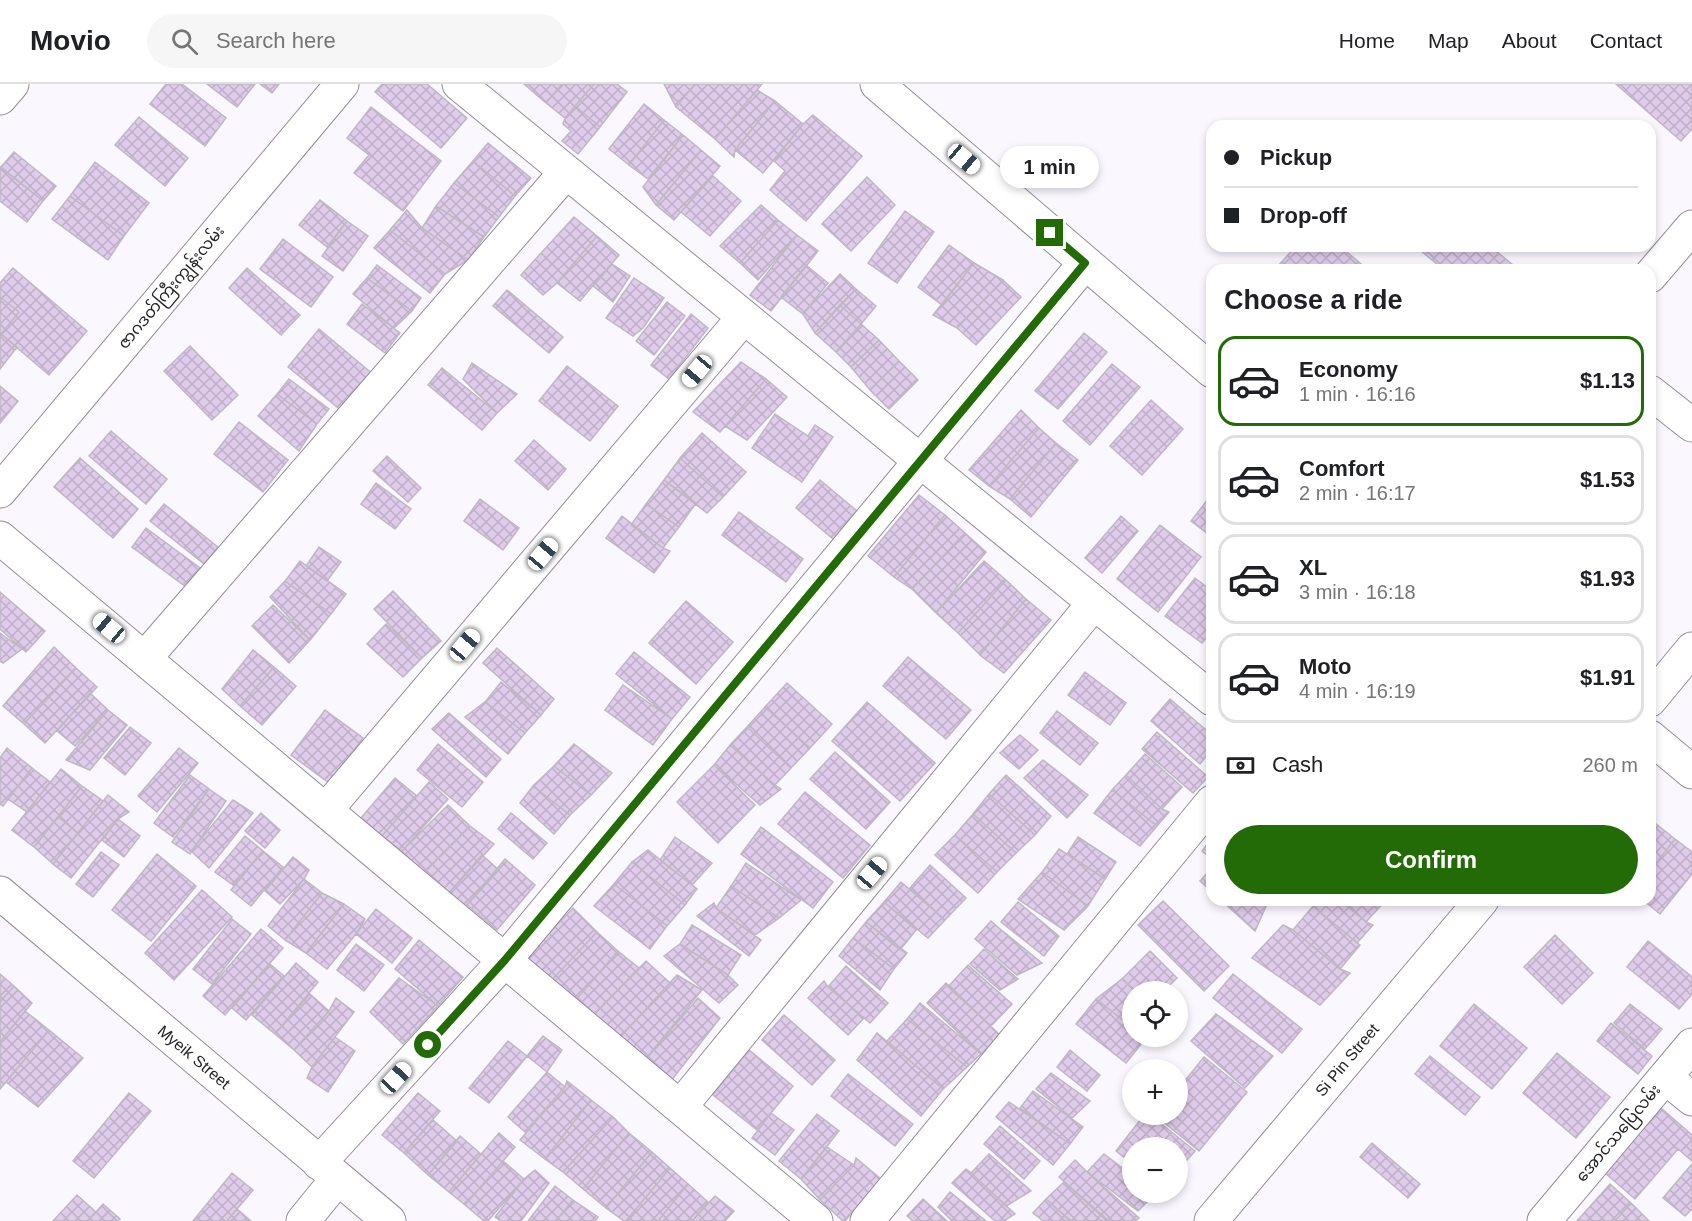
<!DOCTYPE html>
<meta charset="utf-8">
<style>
body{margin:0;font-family:Helvetica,"Noto Sans Myanmar",sans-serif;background:#f6f6f6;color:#202124;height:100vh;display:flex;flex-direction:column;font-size:22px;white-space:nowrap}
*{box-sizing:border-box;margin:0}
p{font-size:20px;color:#757577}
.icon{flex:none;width:33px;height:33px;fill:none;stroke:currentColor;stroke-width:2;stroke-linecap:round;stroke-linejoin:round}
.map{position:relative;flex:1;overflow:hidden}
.side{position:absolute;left:1206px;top:180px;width:450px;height:642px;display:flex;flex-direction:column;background:#fff;border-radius:18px;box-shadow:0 3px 9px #0003}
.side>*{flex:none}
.top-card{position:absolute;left:1206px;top:36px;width:450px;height:132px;border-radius:18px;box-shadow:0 3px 9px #0003;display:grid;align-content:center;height:132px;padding:0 18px;background:#fff}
.fabs{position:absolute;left:1122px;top:897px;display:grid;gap:12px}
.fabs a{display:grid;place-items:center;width:66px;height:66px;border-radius:50%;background:#fff;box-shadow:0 3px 9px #0003;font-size:30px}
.end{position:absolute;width:27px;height:27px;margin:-14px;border:8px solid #236b06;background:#fff;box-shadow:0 0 0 3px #fff}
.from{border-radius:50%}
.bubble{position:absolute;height:42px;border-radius:21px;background:#fff;box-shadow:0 3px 9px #0003;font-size:20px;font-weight:800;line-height:42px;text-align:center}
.car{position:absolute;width:18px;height:36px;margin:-18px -9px;border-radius:8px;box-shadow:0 0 4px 2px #0007;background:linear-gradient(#fff 24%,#345 0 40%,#fff 0 76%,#345 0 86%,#fff 0)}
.top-card b{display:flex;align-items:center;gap:21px;height:57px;font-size:22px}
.top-card b+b{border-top:2px solid #e0e0e0}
.top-card i{width:15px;height:15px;background:#202124}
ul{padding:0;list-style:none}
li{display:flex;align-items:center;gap:18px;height:90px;margin:0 12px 9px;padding:0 6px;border:3px solid #e0e0e0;border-radius:18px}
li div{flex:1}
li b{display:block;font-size:22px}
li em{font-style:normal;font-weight:800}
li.on{border-color:#236b06}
li>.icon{width:54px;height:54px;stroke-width:1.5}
h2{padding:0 18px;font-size:27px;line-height:72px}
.pay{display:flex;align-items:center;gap:15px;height:66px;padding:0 18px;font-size:22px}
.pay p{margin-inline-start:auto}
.primary-button{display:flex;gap:12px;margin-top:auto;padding:12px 18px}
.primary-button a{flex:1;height:69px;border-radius:36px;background:#236b06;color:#fff;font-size:24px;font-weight:800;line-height:69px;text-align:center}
header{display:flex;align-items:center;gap:36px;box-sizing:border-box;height:84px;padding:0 30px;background:#fff;border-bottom:2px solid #e0e0e0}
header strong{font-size:28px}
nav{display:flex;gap:33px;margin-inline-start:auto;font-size:21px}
.search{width:420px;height:54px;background:#f6f6f6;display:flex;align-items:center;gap:15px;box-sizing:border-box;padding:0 21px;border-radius:33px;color:#757577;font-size:22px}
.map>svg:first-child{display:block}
.building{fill:url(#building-cross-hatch);stroke:#bfb8c3;stroke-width:1.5}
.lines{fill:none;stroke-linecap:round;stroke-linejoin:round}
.minor-casing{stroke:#948d98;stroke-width:35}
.minor{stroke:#fff;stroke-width:33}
.route{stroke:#236b06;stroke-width:8}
.labels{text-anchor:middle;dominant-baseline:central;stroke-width:4.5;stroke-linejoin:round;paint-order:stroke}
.street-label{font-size:16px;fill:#252226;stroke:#fff}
</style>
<header>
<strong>Movio</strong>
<div class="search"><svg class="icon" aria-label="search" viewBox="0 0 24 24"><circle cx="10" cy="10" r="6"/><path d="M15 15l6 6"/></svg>Search here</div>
<nav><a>Home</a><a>Map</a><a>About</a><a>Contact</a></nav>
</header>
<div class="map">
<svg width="1692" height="1137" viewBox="0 0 1692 1137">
<defs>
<pattern id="building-cross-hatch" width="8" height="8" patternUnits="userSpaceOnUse" patternTransform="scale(1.5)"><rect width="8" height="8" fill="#dfcbea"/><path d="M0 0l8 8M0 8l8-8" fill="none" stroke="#bfaec9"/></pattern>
</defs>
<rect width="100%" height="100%" fill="#fbf7fe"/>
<path class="building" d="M166 0H182L226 34 205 62 150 20Z
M207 0H255L237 23Z
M260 0H279L272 9Z
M382 0H427L467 34 441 64 375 8Z
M524 0H562L546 19Z
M562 0H594L565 34 546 19Z
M594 0H617L627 8 600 43 575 22Z
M664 0H695L676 23Z
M695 0H762L715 55 676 23Z
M1616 0H1692V45L1681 57Z
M757 6 775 17 735 66 734 73 715 55Z
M775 17 803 40 763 89 735 66Z
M644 20 664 36 629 81 609 65Z
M575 22 600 43 578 70 562 57 571 47 563 40 565 34Z
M371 23 441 77 403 127 354 89 369 71 347 54Z
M813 31 862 72 806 137 770 106 785 87 774 77 803 40Z
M139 33 188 74 165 102 115 61Z
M664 36 683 51 648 95 629 81Z
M683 51 701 66 656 121 643 103Z
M488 59 531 94 515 112 473 77Z
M701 66 720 82 674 136 656 121Z
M14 68 56 102 43 117 1 83Z
M473 77 515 112 499 133 454 99Z
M95 78 149 119 124 152 70 112Z
M0 83 43 117 27 138 0 117Z
M713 92 741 117 710 152 681 128Z
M867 93 895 121 851 167 822 140Z
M454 99 499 133 484 153 436 122Z
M70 112 124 152 108 176 52 135Z
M320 116 347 137 327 163 299 141Z
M761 121 778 136 740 179 720 162Z
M436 122 484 153 468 176 422 144Z
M407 126 422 144 468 176 445 190 390 146Z
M905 127 934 148 897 199 868 179Z
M574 133 597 152 557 199 543 211 521 191Z
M778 136 797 151 758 196 740 179Z
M347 137 368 152 343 187 322 172Z
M390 146 445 190 430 209 374 164Z
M797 151 818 167 771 227 750 211Z
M597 152 619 171 580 217 557 199Z
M283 155 333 193 311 223 260 185Z
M949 161 974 179 942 221 918 203Z
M1296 162H1340L1368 186H1283L1278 182Z
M1415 162H1490L1519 186H1444Z
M974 179 1003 196 957 244 933 231Z
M612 180 630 192 613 218 593 202Z
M377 181 421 214 412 227 367 194Z
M806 181 828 199 803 230 781 213Z
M13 184 87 247 49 291 1 250 19 228 0 213V199Z
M247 184 300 231 281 251 229 204Z
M840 190 856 205 815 249 803 230Z
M367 194 412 227 394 244 353 210Z
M634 194 664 214 643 244 633 252 606 234Z
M1003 196 1021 213 976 261 957 244Z
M856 205 876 222 861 240 840 221Z
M507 206 563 253 549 269 493 222Z
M0 213 19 228 1 250 0 249Z
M667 218 685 232 654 271 636 257Z
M362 220 400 249 385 269 347 240Z
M840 221 861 240 836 268 815 249Z
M691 230 708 244 669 295 651 281Z
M861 240 879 256 851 283 836 268Z
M319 245 374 291 343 328 288 283Z
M0 249 17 263 0 285Z
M1084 249 1107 268 1058 325 1035 307Z
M879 256 899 277 870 306 851 283Z
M190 262 238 311 212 336 164 287Z
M899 277 918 296 889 325 870 306Z
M741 278 766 295 720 348 693 328Z
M472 279 517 310 497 329 463 295Z
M1112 280 1140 303 1090 361 1063 337Z
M567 282 618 322 590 357 539 317Z
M442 284 497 329 482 346 428 301Z
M289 295 329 325 317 340 277 310Z
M766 295 787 313 747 356 725 342Z
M0 302 18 317 0 339Z
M277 310 317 340 299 367 258 332Z
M1151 316 1183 345 1142 391 1110 362Z
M1021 326 1039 344 989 402 969 386Z
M775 330 808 352 815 341 833 353 802 398 752 364Z
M239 338 288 376 263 408 214 370Z
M1039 344 1056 359 1010 415 989 402Z
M111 347 167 395 146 420 89 372Z
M702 349 746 388 723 413 680 374Z
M534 356 566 385 548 406 515 377Z
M1056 359 1078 376 1031 433 1010 415Z
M387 372 421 404 408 418 373 387Z
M80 374 138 425 113 454 54 403Z
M680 374 723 413 707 429 664 396Z
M664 396 696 419 679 443 646 420Z
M820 396 863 432 839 460 796 424Z
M376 399 411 425 395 445 361 420Z
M1212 410V453L1191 437Z
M919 411 945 431 894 493 868 472Z
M480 415 519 444 503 466 464 437Z
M164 420 218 463 204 480 150 437Z
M646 420 679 443 663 464 631 441Z
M739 428 803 475 786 498 722 451Z
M945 431 965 449 912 505 894 493Z
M622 432 663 464 670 467 654 489 606 454Z
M1121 432 1138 447 1102 489 1085 474Z
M1160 441 1201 473 1158 528 1117 495Z
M146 444 200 484 186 503 132 463Z
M965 449 986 468 936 529 912 505Z
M319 463 341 478 327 497 306 482Z
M300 477 346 510 331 530 285 497Z
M984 477 1006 496 958 549 936 529Z
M1195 494 1212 507V547L1202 559 1165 532Z
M1006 496 1026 515 980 571 958 549Z
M285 497 331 530 310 556 270 513Z
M393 507 441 557 422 574 374 525Z
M0 508 45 547 26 568 0 545Z
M1026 515 1051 536 1004 589 980 571Z
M686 517 733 558 696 600 649 559Z
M273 521 310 556 289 579 252 542Z
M386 540 422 574 403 593 367 560Z
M0 549 22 565 3 579 0 577Z
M54 563 76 584 24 640 3 622Z
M497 564 554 615 541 631 483 579Z
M253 566 274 583 240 622 222 605Z
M634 568 690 613 672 635 616 590Z
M908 573 971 626 946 655 883 602Z
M274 583 296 602 262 641 240 622Z
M76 584 97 603 45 659 24 640Z
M1085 588 1126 619 1110 641 1068 611Z
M501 598 541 631 525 649 485 618Z
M787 599 832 640 810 664 765 623Z
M623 601 672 635 653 661 605 626Z
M90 609 108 626 75 662 57 647Z
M1170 615 1212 651V665L1200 680 1151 637Z
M485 618 525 649 508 670 465 633Z
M867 618 935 679 900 717 832 657Z
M765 623 810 664 791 684 747 643Z
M108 626 127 641 90 686 66 676Z
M325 626 363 654 329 699 291 671Z
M1057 627 1098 659 1080 681 1040 649Z
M449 629 501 675 486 693 432 645Z
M130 643 151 659 125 691 104 674Z
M747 643 791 684 775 701 730 661Z
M1157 648 1208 693 1193 709 1142 665Z
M1020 651 1038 666 1019 685 1000 669Z
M438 660 483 698 462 723 417 686Z
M574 660 612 689 591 711 554 682Z
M730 661 775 701 781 705 760 721 714 681Z
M7 664 32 684 3 722 0 720V674Z
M179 664 198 679 157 728 138 712Z
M835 668 890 718 866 745 810 695Z
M1145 670 1182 703 1162 725 1126 691Z
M1043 676 1088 711 1067 734 1024 694Z
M714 681 755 721 718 759 677 718Z
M554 682 591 711 570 731 533 702Z
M32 684 50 698 27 728 8 715Z
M61 685 82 702 34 763 12 746Z
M190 691 209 705 173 753 154 739Z
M1006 691 1051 732 1035 751 989 710Z
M1126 691 1162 725 1169 728 1157 742 1112 706Z
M395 694 417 712 382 752 361 734Z
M429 698 448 715 402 767 382 752Z
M82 702 103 717 78 749 58 733Z
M533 702 570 731 554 750 520 719Z
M209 705 226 717 190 770 172 758Z
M1112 706 1157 742 1140 762 1094 729Z
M805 708 870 761 843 794 778 740Z
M989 710 1035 751 1016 769 973 730Z
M108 711 129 728 118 735 71 794 53 780Z
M233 716 253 729 209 784 191 767Z
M448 721 470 742 424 789 402 767Z
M261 729 280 746 265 764 245 747Z
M511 729 547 759 533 775 498 745Z
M973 730 1016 769 997 788 955 751Z
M58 733 78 749 53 780 34 763Z
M118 735 140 752 124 773 102 756Z
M1650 735 1675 755 1650 787Z
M470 742 494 760 447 811 424 789Z
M761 743 833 798 813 824 741 770Z
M955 751 997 788 978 809 935 771Z
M245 752 263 767 233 801 215 788Z
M675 753 712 779 692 801 660 776Z
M1078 753 1116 778 1105 795 1067 770Z
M1212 754V775L1202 767Z
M1675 755 1692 768V790L1660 830 1643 816H1650V787Z
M1059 765 1105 795 1088 822 1042 788Z
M648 766 697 805 685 821 632 778Z
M263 767 283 783 251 822 231 806Z
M101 768 119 781 93 813 76 800Z
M157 770 196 802 151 857 112 826Z
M482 771 499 786 455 834 439 820Z
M293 773 309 786 304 795 280 820 265 807Z
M505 775 535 801 497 846 467 821Z
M632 778 685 821 667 842 614 800Z
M746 779 801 816 779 834 731 802Z
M930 781 966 814 945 836 910 804Z
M1212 784V808L1200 797Z
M1042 788 1088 822 1064 846 1018 815Z
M304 795 322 809 285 856 268 842Z
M901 798 945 836 928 854 884 818Z
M614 800 667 842 650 865 594 822Z
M731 802 779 834 755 851 716 824Z
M202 806 232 833 174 896 145 869Z
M322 809 344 820 306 869 285 856Z
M1221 816H1265L1268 818 1255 847Z
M1306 816H1340L1366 838 1373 841 1357 859Z
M1340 816H1386L1366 838Z
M1163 817 1229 882 1204 907 1138 841Z
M884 818 916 846 900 866 866 838Z
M1018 818 1059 852 1044 872 1001 838Z
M714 819 716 824 761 856 749 872 697 832Z
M344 820 365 835 356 850 327 885 306 869Z
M1313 822 1360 861 1340 885 1293 846Z
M573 824 597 848 551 897 526 873Z
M376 825 412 854 392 879 356 850Z
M232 835 251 850 212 900 193 885Z
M991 837 1000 845 1042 879 1017 891 975 855Z
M866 838 907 869 894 885 853 854Z
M692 841 741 871 728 891 680 860Z
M1283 841 1293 846 1340 885 1350 889 1320 921 1252 874Z
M261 845 283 864 225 931 203 912Z
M597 848 618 867 574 918 551 897Z
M1555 851 1593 889 1562 920 1524 883Z
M853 854 894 885 880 906 839 872Z
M419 856 463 893 438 922 395 885Z
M1648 857 1692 893V910L1679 925 1627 883Z
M356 860 384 881 364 907 337 886Z
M680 860 728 891 738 901 719 919 664 872Z
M984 865 1010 888 1018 895 1000 906 970 880Z
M618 867 639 884 591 934 574 918Z
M1150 867 1177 894 1163 908H1136L1122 895Z
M646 877 670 899 615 959 591 934Z
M296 879 318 898 275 950 252 931Z
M270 880 284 892 246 936 232 924Z
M968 881 1012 920 991 942 948 903Z
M846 882 888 919 870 939 828 903Z
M0 890 14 902 0 918Z
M1233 890 1302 945 1282 969 1213 914Z
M677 891 702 906 639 983 615 959Z
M399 894 438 922 403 960 370 928Z
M1122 895 1136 908H1132V943L1096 915Z
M824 897 828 903 864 934 848 951 808 914Z
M946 899 1000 951 981 970 927 919Z
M14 902 32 919 0 958V918Z
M310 910 329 927 294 966 275 950Z
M336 914 354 928 312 983 294 966 329 927Z
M698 914 720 934 663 1007 639 983Z
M1096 915 1132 943V952L1146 954 1126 979 1076 940Z
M920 919 981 970 967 983 907 935Z
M1474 920 1527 964 1492 1005 1440 962Z
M1630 920 1662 945 1645 965 1614 939Z
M25 927 49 946 0 1005V958Z
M1216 930 1273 972 1245 1004 1191 957Z
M784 931 835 976 812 1001 762 956Z
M907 935 967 983 943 1005 887 957Z
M1611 939 1652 972 1638 990 1597 957Z
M49 946 83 974 38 1023 6 998Z
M877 949 943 1005 921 1032 857 976Z
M543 952 562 966 547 988 527 972Z
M335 953 355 967 328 1008 307 994 312 983Z
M508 957 527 972 489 1019 469 1004Z
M749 966 793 1002 757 1046 713 1011Z
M1070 966 1100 991 1087 1007 1057 983Z
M1557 969 1610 1013 1576 1054 1523 1009Z
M1430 972 1480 1013 1465 1031 1415 990Z
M1204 973 1247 1008 1199 1067 1156 1032 1178 1030V1005Z
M547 988 565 1003 525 1048 508 1033Z
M1051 989 1090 1017 1072 1034 1036 1005Z
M848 990 913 1040 895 1062 831 1012Z
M567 997 591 1016 545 1075 520 1056 565 1003Z
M1033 1007 1083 1043 1070 1060 1020 1024Z
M129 1009 151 1027 94 1094 73 1077Z
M418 1009 440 1027 404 1069 382 1051Z
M591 1016 613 1033 563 1088 545 1075Z
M1009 1018 1070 1060 1053 1081 996 1033Z
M1661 1024 1692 1051V1077L1678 1065 1635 1115 1604 1088Z
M771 1029 794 1046 775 1071 752 1054Z
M817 1030 839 1047 801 1095 779 1077Z
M1145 1030 1153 1033 1195 1067 1178 1086V1064H1132V1080L1116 1067Z
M613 1033 629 1049 583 1105 563 1088Z
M433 1036 457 1057 428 1091 404 1069Z
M1000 1042 1040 1077 1024 1095 984 1060Z
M499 1049 515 1063 465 1121 449 1108Z
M629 1049 652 1068 606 1124 583 1105Z
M460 1052 481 1070 449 1108 428 1091Z
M1372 1059 1420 1100 1408 1114 1360 1073Z
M827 1063 854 1081 820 1116 801 1095Z
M652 1068 670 1084 626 1137H624L606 1124Z
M989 1070 1031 1107 1006 1122 971 1089Z
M1104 1070 1132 1091V1108L1156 1109 1138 1127 1087 1088Z
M856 1074 881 1095 845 1137H843L820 1116 854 1081Z
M1075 1076 1087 1088 1139 1134 1135 1137H1109L1059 1093Z
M503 1077 524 1095 488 1137H484L465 1121Z
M1692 1080V1125L1685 1132 1663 1114Z
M670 1084 688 1100 658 1137H626Z
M966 1085 971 1089 1015 1130 1004 1137H995L952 1099Z
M535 1086 549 1099 521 1137H501L495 1133 524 1095Z
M232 1089 253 1106 237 1125 227 1137H193Z
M1064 1098 1107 1137H1071L1046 1115Z
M688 1100 708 1118 692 1137H658Z
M1610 1100 1631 1119 1615 1137H1577Z
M555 1102 573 1116 556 1137H528Z
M950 1108 986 1137H952L938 1123Z
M77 1111 96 1128 88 1137H53Z
M715 1112 734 1127 725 1137H692Z
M923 1115 947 1137H913L907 1132Z
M1046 1115 1070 1137H1043L1033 1129Z
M573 1116 598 1133 595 1137H556Z
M1631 1119 1649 1137H1615Z
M103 1120 120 1135 117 1137H88Z
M237 1125 251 1137H227Z"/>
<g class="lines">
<defs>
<path id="minor" d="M459 0 1212 615
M877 0 1212 287
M0 14 12 0
M1650 192 1692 143
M1650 308 1692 341
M0 407 342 0
M0 454 816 1137
M145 574 566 88
M1650 616 1692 565
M1650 653 1692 688
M326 726 744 233
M0 809 389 1137
M1665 993 1692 1015
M680 1023 1094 519
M319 1079 505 876 1085 179
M303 1137 338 1094
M867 1137 1212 718
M1211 1137 1482 816
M1544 1137 1692 961"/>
</defs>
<use href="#minor" class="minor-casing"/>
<use href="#minor" class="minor"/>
</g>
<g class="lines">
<path class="route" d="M428 961 505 876 1085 179 1050 149"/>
</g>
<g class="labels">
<g class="street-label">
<text transform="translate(171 203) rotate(-50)">ဇာဂဒတ်ကြီးကျွန်းလမ်း</text>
<text transform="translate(194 973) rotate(40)">Myeik Street</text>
<text transform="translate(1347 976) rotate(-50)">Si Pin Street</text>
<text transform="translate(1618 1049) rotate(-50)">အောင်သပြေလမ်း</text>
</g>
</g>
</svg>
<div class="fabs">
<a><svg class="icon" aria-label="locate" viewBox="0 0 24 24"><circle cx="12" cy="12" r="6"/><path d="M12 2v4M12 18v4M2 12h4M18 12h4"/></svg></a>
<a>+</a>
<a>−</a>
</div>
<i class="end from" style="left:428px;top:961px"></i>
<i class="end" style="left:1050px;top:149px"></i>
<div class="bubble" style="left:1000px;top:62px;width:99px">1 min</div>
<i class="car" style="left:964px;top:75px;rotate:130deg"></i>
<i class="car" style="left:697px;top:287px;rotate:220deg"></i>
<i class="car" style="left:543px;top:470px;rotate:40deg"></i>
<i class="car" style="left:109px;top:544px;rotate:310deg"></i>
<i class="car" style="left:465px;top:561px;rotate:40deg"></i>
<i class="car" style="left:872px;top:789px;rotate:40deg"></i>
<i class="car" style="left:396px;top:994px;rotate:43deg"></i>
<div class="top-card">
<b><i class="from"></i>Pickup</b>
<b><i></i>Drop-off</b>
</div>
<section class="side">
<h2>Choose a ride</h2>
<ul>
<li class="on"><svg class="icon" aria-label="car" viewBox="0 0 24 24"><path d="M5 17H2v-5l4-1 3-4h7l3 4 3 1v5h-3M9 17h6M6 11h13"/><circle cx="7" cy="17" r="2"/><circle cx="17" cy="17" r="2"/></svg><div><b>Economy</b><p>1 min · 16:16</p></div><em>$1.13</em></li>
<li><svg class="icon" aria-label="car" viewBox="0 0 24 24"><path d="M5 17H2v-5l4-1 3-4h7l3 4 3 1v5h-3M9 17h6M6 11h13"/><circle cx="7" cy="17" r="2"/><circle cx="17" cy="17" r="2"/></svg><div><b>Comfort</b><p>2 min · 16:17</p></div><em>$1.53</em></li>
<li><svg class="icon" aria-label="car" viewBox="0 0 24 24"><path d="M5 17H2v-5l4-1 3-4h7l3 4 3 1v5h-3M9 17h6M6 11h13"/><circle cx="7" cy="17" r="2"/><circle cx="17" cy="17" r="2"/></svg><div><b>XL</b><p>3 min · 16:18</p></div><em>$1.93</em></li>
<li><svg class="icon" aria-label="car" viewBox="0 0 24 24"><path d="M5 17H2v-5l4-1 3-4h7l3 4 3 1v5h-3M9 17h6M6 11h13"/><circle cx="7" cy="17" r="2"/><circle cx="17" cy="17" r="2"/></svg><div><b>Moto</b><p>4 min · 16:19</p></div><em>$1.91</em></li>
</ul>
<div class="pay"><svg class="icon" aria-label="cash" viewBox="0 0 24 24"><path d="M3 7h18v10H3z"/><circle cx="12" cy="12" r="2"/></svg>Cash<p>260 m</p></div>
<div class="primary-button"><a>Confirm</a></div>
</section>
</div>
